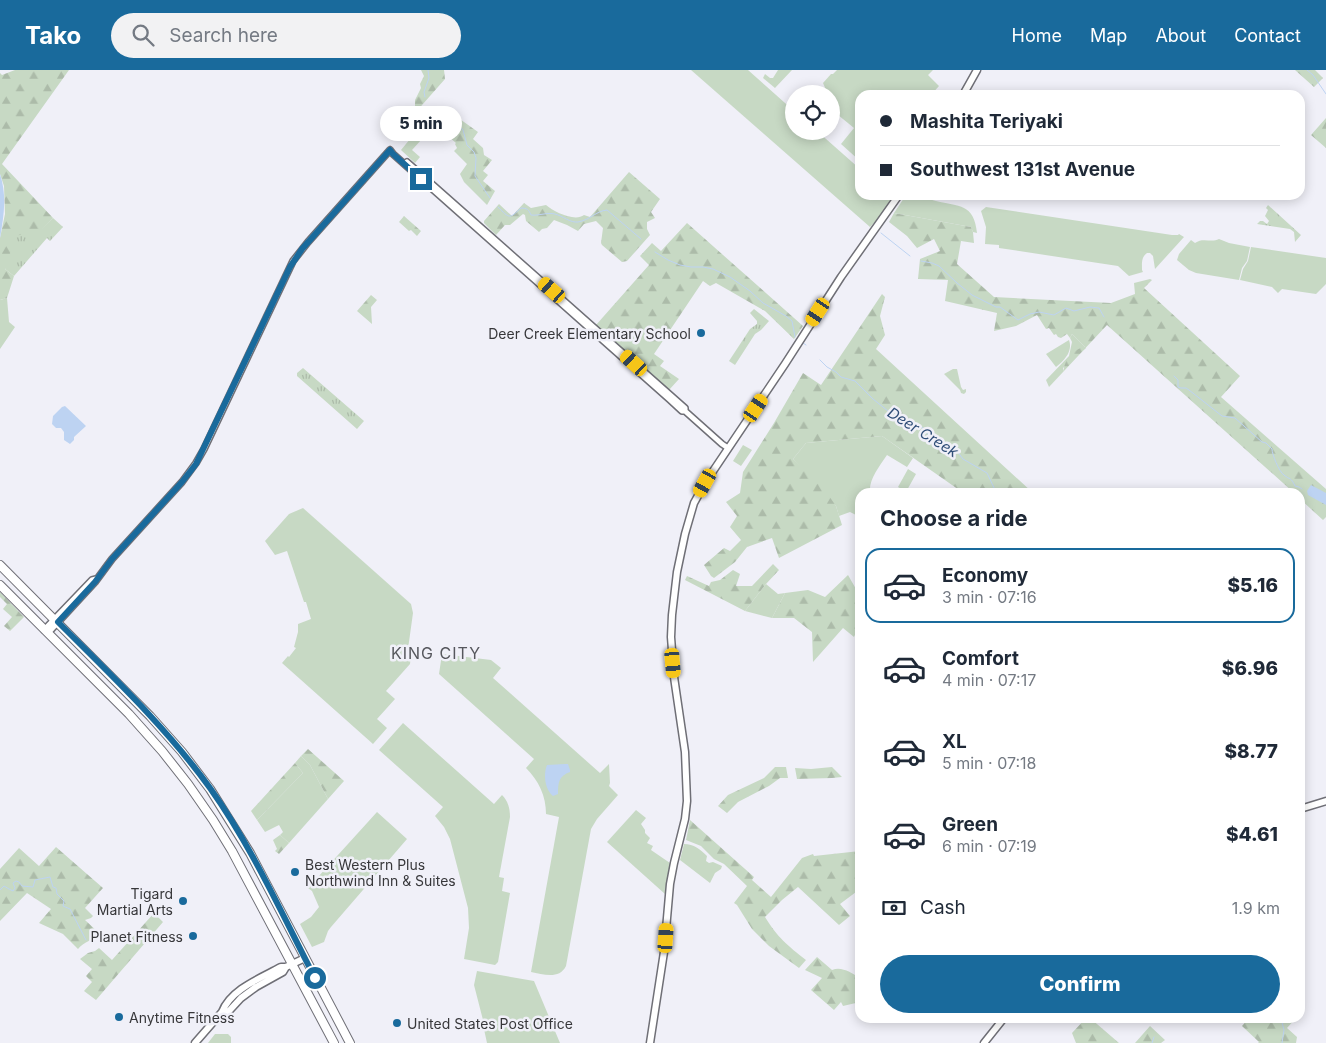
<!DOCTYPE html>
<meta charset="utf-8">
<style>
body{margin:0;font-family:Inter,sans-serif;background:#f2f2f3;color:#1f2937;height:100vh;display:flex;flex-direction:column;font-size:19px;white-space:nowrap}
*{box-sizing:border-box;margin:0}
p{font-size:16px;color:#747a83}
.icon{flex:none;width:28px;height:28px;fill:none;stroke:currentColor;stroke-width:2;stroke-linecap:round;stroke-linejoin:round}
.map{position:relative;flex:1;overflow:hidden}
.details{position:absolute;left:855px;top:418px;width:450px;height:535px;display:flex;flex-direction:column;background:#fff;border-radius:15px;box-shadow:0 2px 12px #0003}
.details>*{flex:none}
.hud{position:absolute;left:855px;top:20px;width:450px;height:110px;border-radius:15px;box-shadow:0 2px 12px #0003;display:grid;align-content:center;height:110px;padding:0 25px;background:#fff}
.controls{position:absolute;left:785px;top:15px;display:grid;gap:10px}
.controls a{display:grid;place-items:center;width:55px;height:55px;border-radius:50%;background:#fff;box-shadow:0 2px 12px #0003;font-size:25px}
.end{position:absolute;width:22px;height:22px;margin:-11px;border:6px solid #196a9c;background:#fff;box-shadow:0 0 0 2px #fff}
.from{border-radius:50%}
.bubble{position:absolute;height:35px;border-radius:18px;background:#fff;box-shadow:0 2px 12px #0003;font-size:16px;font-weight:800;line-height:35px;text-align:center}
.car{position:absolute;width:15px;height:30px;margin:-15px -8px;border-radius:6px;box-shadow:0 0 4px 1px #0007;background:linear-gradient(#f5c518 24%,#345 0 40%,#f5c518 0 76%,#345 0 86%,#f5c518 0)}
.hud b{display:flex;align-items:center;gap:18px;height:48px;font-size:19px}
.hud b+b{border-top:1px solid #e0e1e3}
.hud i{width:12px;height:12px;background:#1f2937}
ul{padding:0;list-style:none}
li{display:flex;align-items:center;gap:15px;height:75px;margin:0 10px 8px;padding:0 15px;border:2px solid transparent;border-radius:15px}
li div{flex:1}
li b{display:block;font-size:19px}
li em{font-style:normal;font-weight:800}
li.on{border-color:#196a9c}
li>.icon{width:45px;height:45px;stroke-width:1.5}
h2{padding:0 25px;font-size:22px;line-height:60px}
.pay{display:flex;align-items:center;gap:12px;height:55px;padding:0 25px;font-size:19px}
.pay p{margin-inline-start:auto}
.action{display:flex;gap:10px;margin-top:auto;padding:10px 25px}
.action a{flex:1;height:58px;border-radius:30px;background:#196a9c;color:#fff;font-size:20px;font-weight:800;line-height:58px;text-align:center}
header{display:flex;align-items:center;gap:30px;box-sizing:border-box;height:70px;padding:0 25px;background:#196a9c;color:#fff}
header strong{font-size:24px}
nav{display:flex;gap:28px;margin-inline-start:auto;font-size:18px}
.search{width:350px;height:45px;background:#f2f2f3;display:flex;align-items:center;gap:12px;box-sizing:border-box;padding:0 18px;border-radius:28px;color:#747a83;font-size:19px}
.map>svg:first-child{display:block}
.grass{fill:#c7d9c4}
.forest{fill:url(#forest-firs)}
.park{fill:url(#park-tufts)}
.water{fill:#bdd3f2}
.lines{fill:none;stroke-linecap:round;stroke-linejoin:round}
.stream{stroke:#bdd3f2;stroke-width:1}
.minor-casing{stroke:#6f6f76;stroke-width:8}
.major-casing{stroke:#6f6f76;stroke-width:9}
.highway-casing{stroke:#6f6f76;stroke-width:10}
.minor{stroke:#fff;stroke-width:5}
.major{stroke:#fff;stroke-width:6}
.highway{stroke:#fff;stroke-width:8}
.route{stroke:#196a9c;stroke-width:6}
.poi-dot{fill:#196a9c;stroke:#f0f0f8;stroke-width:2}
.labels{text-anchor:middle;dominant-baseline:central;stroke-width:5;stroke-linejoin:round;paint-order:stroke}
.poi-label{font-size:14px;fill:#37373a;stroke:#f0f0f8;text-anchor:end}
.water-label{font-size:15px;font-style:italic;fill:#304e78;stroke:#f0f0f8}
.quarter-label{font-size:16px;letter-spacing:1px;fill:#56575d;stroke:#f0f0f8}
</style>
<header>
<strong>Tako</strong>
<div class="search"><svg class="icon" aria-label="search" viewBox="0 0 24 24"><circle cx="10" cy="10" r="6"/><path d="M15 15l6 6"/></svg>Search here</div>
<nav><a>Home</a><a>Map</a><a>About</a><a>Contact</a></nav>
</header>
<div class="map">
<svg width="1326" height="973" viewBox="0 0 1326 973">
<defs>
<pattern id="forest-firs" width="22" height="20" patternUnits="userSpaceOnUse" patternTransform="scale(1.25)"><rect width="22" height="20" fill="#c7d9c4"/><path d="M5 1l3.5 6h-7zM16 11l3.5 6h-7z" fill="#acbba9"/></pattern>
<pattern id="park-tufts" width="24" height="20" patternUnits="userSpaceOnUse" patternTransform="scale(1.25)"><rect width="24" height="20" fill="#c7d9c4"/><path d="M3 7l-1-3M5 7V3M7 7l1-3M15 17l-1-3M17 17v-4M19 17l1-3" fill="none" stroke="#acbba9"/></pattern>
</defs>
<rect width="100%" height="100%" fill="#f0f0f8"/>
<path class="grass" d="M691 0H748L794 41V61H817L860 99V125H889L891 128C887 139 878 149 870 157Z
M778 0H792L775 18 763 8 765 4 770 8H773Z
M837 0H933L928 5 939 16 931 25H917L914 22 911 25H906L901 22 899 25H860V91L841 74 854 58 832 40 838 33 831 28V24L824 23 826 20 823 13 831 4H833Z
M415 63 422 69 412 80 420 87 415 93 401 80Z
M906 125C917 125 926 128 936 131 959 137 974 133 977 163L973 162 971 157 894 143Z
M986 137 1172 165H1178L1179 164 1184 167 1155 199 1153 186 1150 183H1147C1141 187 1142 194 1142 200L1143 202 1129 206 1118 196 999 178V175L985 174 986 157 981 141Z
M1219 169 1229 173 1250 177 1247 191 1242 198 1239 210 1196 203 1189 200 1177 190 1179 184 1191 170 1195 173C1203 167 1211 173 1219 169Z
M1251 177 1326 188V214L1316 224 1282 219 1278 223 1272 217 1240 210 1243 199 1248 191Z
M7 228 9 252 15 257 0 279V230Z
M1072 264 1086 278 1063 298 1064 301 1049 317 1046 310 1069 286 1072 272 1070 268Z
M1069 270C1073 281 1065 290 1056 297L1046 284Z
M953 299H957L961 317 963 320 966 319V322L964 324 961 323 960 320 944 304Z
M882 366 913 388 907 397 887 385C879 397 869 409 870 422H860V447L850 442 839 446 836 436 793 389 806 373Z
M743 375 752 380 741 396 733 391Z
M908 399 916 404 906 422 898 417Z
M303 438 411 534 413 543 408 579 434 582 433 588 411 586 410 594 386 621 395 629 377 649 387 658 373 674 282 593 288 586 289 587 296 578 294 577 298 562V554L311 549 306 532H304L287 481 275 485 265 471 289 444Z
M766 514 778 524 785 523 772 548 745 541Z
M442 584 491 590 501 598 493 608 600 703 609 694 610 713 609 716 618 725 597 749 591 759 566 896C559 910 543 904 531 902L559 747 546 744C546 726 539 711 526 698L534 689 439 604Z
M403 653 494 734 502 725C508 731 510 738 510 747L499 807 504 808 502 821 510 823 498 892 495 895 464 889 469 858 468 838 450 769 444 757 435 746 443 737 379 680Z
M301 686 310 695 328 729 289 773 280 765 283 762 279 755 265 762 257 750 303 703 295 693Z
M636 740 646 748 641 754 645 760V763L650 768 647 773 653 776 651 780 670 793 665 824 607 772Z
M377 742 407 769 331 857 328 861 324 872 312 877 300 854 311 847 319 837 312 821 308 818Z
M684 774C694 774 700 779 707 786L706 791 709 793 713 792 722 796 721 799 715 803 710 813 680 790Z
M477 901 534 911 560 973H487L482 950H483L474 915Z
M215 964H228L231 967V973H208Z"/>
<path class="forest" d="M15 0H69L2 94 53 148 5 199 14 206 7 228 0 230V168L5 144 4 116 0 104V3L2 5Z
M421 0H444L445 9 415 43V30L421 18 420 14 424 6Z
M1295 0H1315L1323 8 1314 17Z
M443 37 478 62 473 69 483 78 484 85 492 90 483 101 488 105 483 111 495 121 487 135 464 112 460 104 467 94 454 81 457 78 455 74 456 73C448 65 438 60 430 52Z
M1326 48V78L1311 65Z
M629 102 660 129 651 142 655 148 647 152V159L650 165 627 191 622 192 602 175 601 173 603 158 596 151 584 154 578 161 567 155 554 150 547 158 542 159 539 162 526 151 525 145 523 144 510 155H505L496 165 484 153V151L499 134 512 146 524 133 531 138 546 135C554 142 575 152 584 145L590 147Z
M894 143 971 157 973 162 974 173 961 171 957 194 994 227 1111 233 1135 224 1134 213 1150 209 1152 210 1144 218 1240 306 1221 327 1326 419V447L1323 450 1300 429V422H1293L1107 255 1064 301C1063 291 1075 278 1085 277L1072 264 1070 268 1067 264 1061 268 1058 267 1056 264 1054 265 1049 258 1046 259 1037 245 1016 256 994 261 997 243 945 231 948 210 918 209 920 189 940 181 934 169 917 178 907 166 889 152Z
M404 146 421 161 417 166 411 160 409 161 399 152Z
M687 153 803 256 794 269 765 241 716 213 710 216 703 211 654 284 664 291 660 296 679 309 669 320 596 255 649 195 640 186 652 173 661 181Z
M882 224 885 227 880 246 885 265 876 279 1032 422H962L882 366 806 373 793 389 822 416 836 436 842 455 779 488 772 468 747 477 735 492 714 508 711 506 704 495 724 478 730 481 741 470 730 457 737 446 726 432 740 423 743 402 774 353 803 303 821 315Z
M371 225 377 230 371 237 372 254 357 241Z
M773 494 779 500 766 514 745 541 685 510 687 506 709 516 711 512 720 510 733 500 740 504 736 516H752Z
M848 505 860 526V554L854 567 843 558 813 592 812 562 794 548H772L785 523 808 520 825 527Z
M0 522 24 547 10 561 4 556 12 547 3 539 7 534 0 527Z
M308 679 344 711 328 729 310 695 301 686Z
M295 693 303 703 257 750 251 741Z
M775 697H786L788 708H780L769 716 738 732 727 743 718 736 728 725 764 708Z
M832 697 842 707 832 708 797 709 795 698 811 699Z
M690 750 754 807 752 810 771 827 802 788 813 784 814 786 860 781V819L840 834 850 846 839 855 798 817 782 830 765 847C778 868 787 875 806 890L799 898 769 876 752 859 737 835 734 833 747 816 724 794 714 789 701 776 686 770Z
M280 765 289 773 279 784 275 781 277 779 273 770Z
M56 777 103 818 85 838 93 846 91 848 85 850 100 864C92 870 84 872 78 879L63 864 39 853 51 839 27 823 0 851V799L19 778 39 796Z
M154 843 163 852 96 930 84 921 92 912 86 906 92 899 80 889 88 883 95 881 99 878 112 890Z
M817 887 832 900C842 896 851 903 860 908V932L843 936 841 932 834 940 811 920 822 908 805 900Z
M1086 948H1090L1119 973H1076L1072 963Z
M1249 948H1296L1287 958 1297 967 1296 973H1258L1259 972 1242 956Z
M1150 956 1165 970 1161 973H1135Z"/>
<path class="park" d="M1268 135 1301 165 1295 172 1294 162 1290 159 1257 154 1260 151H1263L1267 154 1269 151 1265 146 1268 140 1266 138Z
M53 148 63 157 50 171 47 168 14 206 5 199 16 166 42 159Z
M754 239 769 251 761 260 755 264 735 295 729 291 750 259 757 254V251L750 243Z
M303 298 364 351 357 359 297 306V303Z"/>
<path class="water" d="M0 104C7 126 4 145 0 168Z
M65 336 86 356 74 367V370L70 374 64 370V362L61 358H56L52 354 53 346 62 337Z
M1311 415 1326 423V435L1308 425 1307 421Z
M565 694H568L570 700V702C559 706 558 712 558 724L553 726C545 719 543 705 547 695Z"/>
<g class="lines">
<path class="stream" d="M1307 0 1313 5 1326 24
M425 27 424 22 429 8 428 0
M444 43 454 51 463 60 467 75 474 82 476 88 475 106 490 128
M498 137C510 149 509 149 521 138 527 138 529 140 531 145 539 146 547 142 555 144 563 146 570 153 578 152 590 150 596 141 607 140L641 169
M881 163 910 186
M655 182 668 190 680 195 691 197H703L713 199 730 207 750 221 763 233 786 246 792 251 795 267
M921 191 932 193 939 196 957 213 972 225 996 237H1000L1018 250 1030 244 1039 242 1054 245 1066 238 1074 241 1090 237 1099 238 1104 247
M803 273 806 275
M820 290 827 297 836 302 841 307 855 311 873 329 888 341 922 357 931 368 939 373 947 374 957 381 963 389 987 403 996 422
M1174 306 1178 310V317L1181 318H1186L1189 320 1222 346 1235 348 1262 372 1266 373 1272 379C1272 384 1279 402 1284 405 1290 410 1291 407 1295 416L1299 417 1302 419
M0 820 4 816 9 819 13 821 15 818 13 813 16 811 19 812 22 816 33 817 35 810 50 807 53 817 56 818 57 824 64 831 63 836 70 839 86 870
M1281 948 1284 960 1282 973
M1152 973 1154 967"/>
<defs>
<path id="minor" d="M390 80 393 84 411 100 669 329 682 341H685L722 374 728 378
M407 92 685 338V341
M44 560 92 510 96 509
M48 563 95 512 112 489 182 412 196 393 204 379 293 191 308 172 390 80"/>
<path id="major" d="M963 25 977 0
M1300 739 1326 731
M222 942 229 941 241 928 256 917 283 902 286 897
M195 973 222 942C231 919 261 908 281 897H286L305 888
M650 973 664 882 670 814 674 793 685 749 687 731 685 682 674 607 671 567 672 545 677 502 685 464 694 433 705 413 785 294 841 207 899 125
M984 973 1004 948"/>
<path id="highway" d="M0 495 150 646 182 682 210 719 250 783 350 973
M0 515 129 644 162 681 188 714 213 750 232 781 334 973"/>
</defs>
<use href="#minor" class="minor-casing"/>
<use href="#major" class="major-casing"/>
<use href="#highway" class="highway-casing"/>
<use href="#minor" class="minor"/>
<use href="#major" class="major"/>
<use href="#highway" class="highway"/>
</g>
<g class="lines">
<path class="route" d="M315 908C282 844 252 777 210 718 166 657 111 605 58 552L95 512 112 489 182 412 196 394 290 197 302 179 390 80 393 84 421 109"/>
</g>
<g class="poi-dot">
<circle cx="701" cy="263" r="5"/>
<circle cx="295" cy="802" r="5"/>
<circle cx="183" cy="831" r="5"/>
<circle cx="193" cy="866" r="5"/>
<circle cx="119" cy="947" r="5"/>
<circle cx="397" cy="953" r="5"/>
</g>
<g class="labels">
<g class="poi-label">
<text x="691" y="263">Deer Creek Elementary School</text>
<text x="305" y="794" text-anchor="start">Best Western Plus<tspan x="305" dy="16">Northwind Inn &amp; Suites</tspan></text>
<text x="173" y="823">Tigard<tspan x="173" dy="16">Martial Arts</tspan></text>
<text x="183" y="866">Planet Fitness</text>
<text x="129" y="947" text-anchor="start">Anytime Fitness</text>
<text x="407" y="953" text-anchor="start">United States Post Office</text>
</g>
<g class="water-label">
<text transform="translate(923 362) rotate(32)">Deer Creek</text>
</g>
<g class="quarter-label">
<text x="436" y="583">KING CITY</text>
</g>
</g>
</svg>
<div class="controls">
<a><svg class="icon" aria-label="locate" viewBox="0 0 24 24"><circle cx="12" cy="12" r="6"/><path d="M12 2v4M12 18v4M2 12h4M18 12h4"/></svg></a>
</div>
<i class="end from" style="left:315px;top:908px"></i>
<i class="end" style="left:421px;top:109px"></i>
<div class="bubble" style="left:380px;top:36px;width:82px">5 min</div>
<i class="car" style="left:552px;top:220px;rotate:311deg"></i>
<i class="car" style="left:818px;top:242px;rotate:213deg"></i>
<i class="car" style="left:634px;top:293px;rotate:312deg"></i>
<i class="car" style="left:756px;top:338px;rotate:34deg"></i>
<i class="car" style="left:705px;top:413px;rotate:209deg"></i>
<i class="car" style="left:673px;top:593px;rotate:175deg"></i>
<i class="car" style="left:666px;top:868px;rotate:4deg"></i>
<div class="hud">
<b><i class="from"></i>Mashita Teriyaki</b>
<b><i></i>Southwest 131st Avenue</b>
</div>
<section class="details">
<h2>Choose a ride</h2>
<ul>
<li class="on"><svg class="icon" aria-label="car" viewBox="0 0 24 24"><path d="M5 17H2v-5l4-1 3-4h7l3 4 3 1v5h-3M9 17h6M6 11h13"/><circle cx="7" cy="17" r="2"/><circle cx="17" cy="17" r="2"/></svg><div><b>Economy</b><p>3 min · 07:16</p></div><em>$5.16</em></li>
<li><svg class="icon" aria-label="car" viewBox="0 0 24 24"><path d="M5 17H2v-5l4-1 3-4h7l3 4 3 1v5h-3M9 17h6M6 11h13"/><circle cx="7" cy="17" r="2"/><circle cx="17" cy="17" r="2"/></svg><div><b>Comfort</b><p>4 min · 07:17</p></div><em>$6.96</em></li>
<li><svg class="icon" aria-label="car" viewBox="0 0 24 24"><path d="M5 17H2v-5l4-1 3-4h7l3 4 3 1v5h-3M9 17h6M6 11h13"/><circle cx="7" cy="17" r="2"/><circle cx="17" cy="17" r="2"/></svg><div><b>XL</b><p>5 min · 07:18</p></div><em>$8.77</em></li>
<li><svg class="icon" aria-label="car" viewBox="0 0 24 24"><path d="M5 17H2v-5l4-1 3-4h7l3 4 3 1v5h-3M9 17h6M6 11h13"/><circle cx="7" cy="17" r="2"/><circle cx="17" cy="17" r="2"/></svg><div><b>Green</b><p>6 min · 07:19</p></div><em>$4.61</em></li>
</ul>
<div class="pay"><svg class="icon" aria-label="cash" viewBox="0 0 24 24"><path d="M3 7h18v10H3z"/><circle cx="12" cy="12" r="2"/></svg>Cash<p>1.9 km</p></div>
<div class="action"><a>Confirm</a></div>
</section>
</div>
